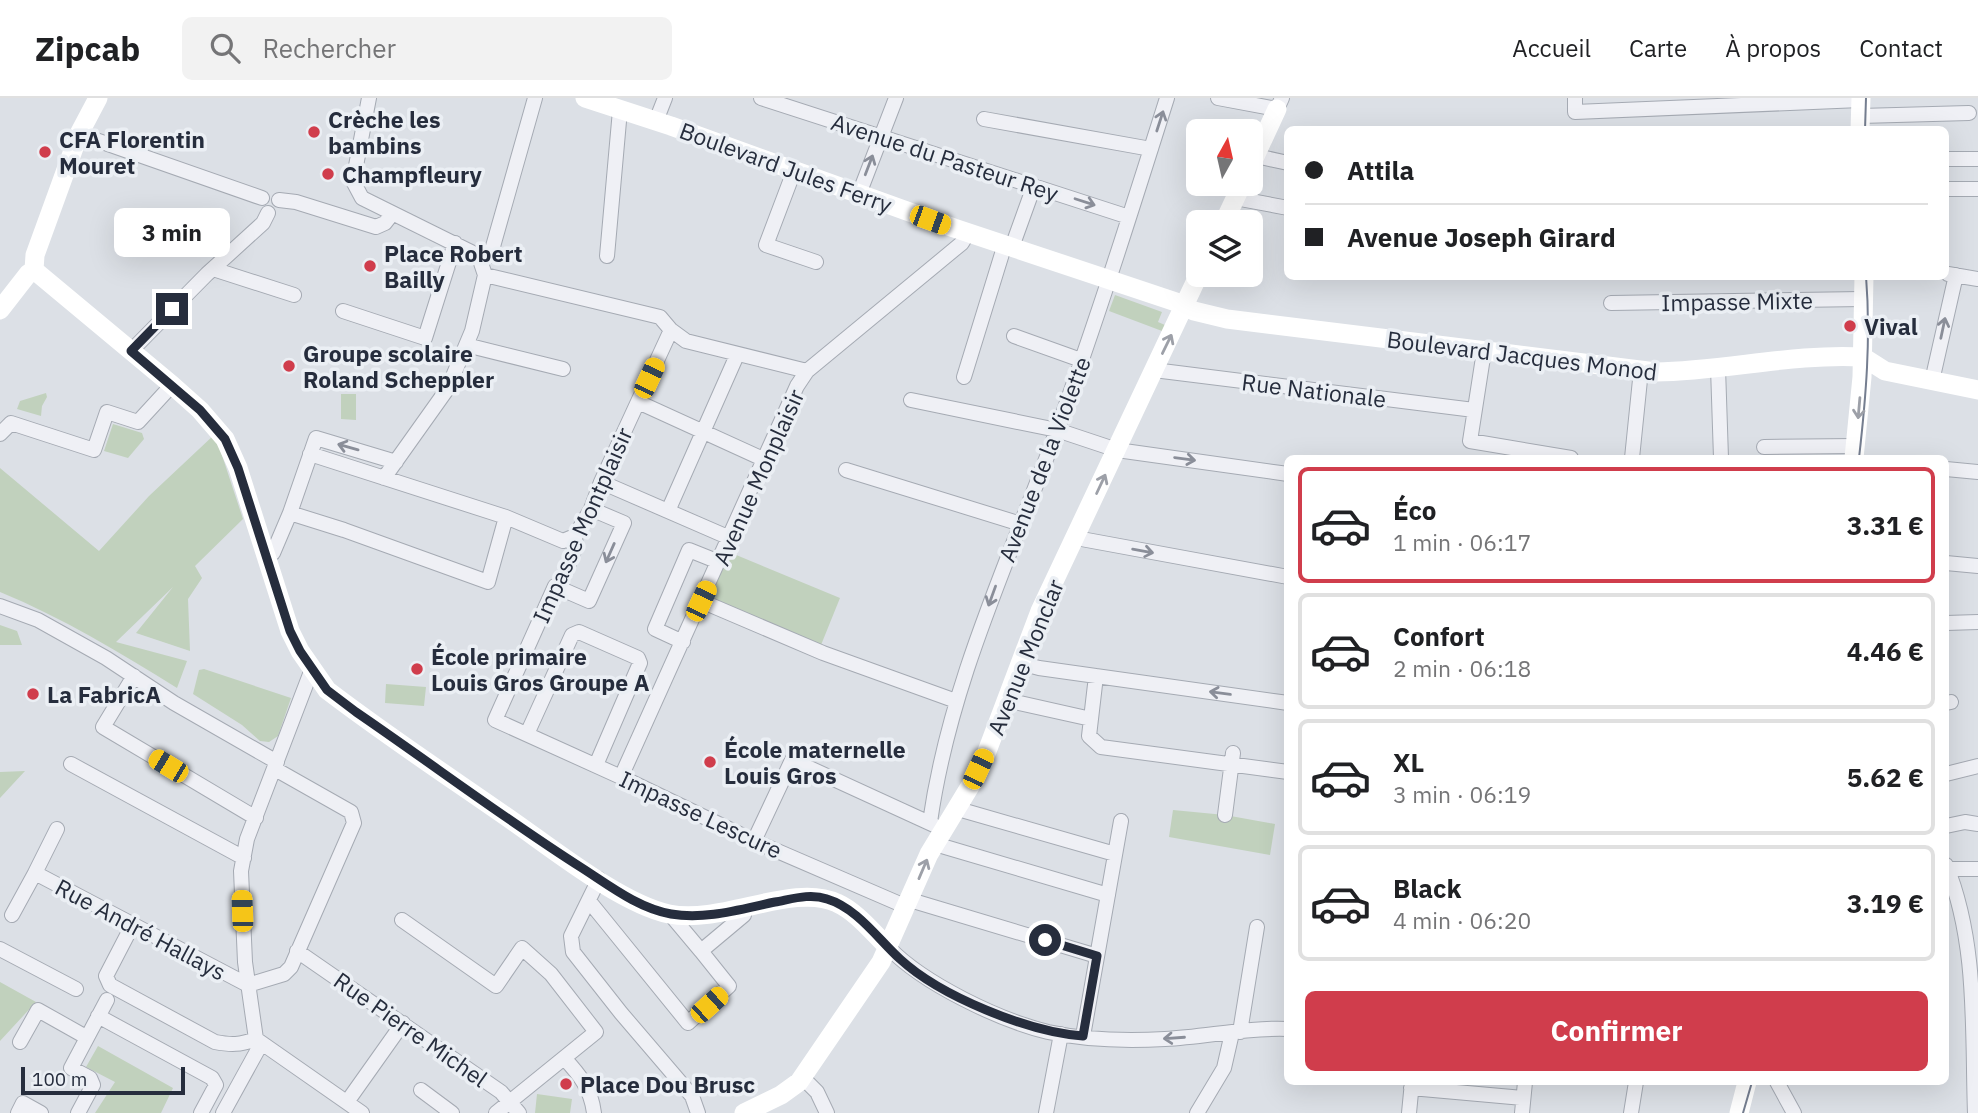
<!DOCTYPE html>
<html lang="fr">
<meta charset="utf-8">
<style>
body{margin:0;font-family:"IBM Plex Sans",sans-serif;background:#f2f2f2;color:#202124;height:100vh;display:flex;flex-direction:column;font-size:26px;white-space:nowrap}
*{box-sizing:border-box;margin:0}
p{font-size:23px;color:#757577}
.icon{flex:none;width:38px;height:38px;fill:none;stroke:currentColor;stroke-width:2;stroke-linecap:round;stroke-linejoin:round}
.map{position:relative;flex:1;overflow:hidden}
.side{position:absolute;left:1284px;top:357px;width:665px;height:630px;display:flex;flex-direction:column;background:#fff;border-radius:10px;box-shadow:0 7px 28px #0002}
.side>*{flex:none}
.top-card{position:absolute;left:1284px;top:28px;width:665px;height:154px;border-radius:10px;box-shadow:0 7px 28px #0002;display:grid;align-content:center;height:154px;padding:0 21px;background:#fff}
.needle{width:46px;rotate:8deg}
.tools{position:absolute;left:1186px;top:21px;display:grid;gap:14px}
.tools a{display:grid;place-items:center;width:77px;height:77px;border-radius:10px;background:#fff;box-shadow:0 7px 28px #0002;font-size:35px}
.scale{position:absolute;left:21px;bottom:18px;width:164px;box-sizing:border-box;padding-left:7px;border:4px solid #262d3d;border-top:0;font-size:19px;line-height:24px;white-space:nowrap;color:#262d3d;-webkit-text-stroke:5px #ebeff4;paint-order:stroke}
.end{position:absolute;width:32px;height:32px;margin:-16px;border:9px solid #262d3d;background:#fff;box-shadow:0 0 0 4px #fff}
.from{border-radius:50%}
.bubble{position:absolute;height:49px;border-radius:10px;background:#fff;box-shadow:0 7px 28px #0002;font-size:23px;font-weight:700;line-height:49px;text-align:center}
.car{position:absolute;width:21px;height:42px;margin:-21px -10px;border-radius:9px;box-shadow:0 0 5px 2px #0007;background:linear-gradient(#f5c518 24%,#345 0 40%,#f5c518 0 76%,#345 0 86%,#f5c518 0)}
.top-card b{display:flex;align-items:center;gap:24px;height:66px;font-size:26px}
.top-card b+b{border-top:2px solid #e0e0e0}
.top-card i{width:18px;height:18px;background:#202124}
ul{padding:12px 0 0;list-style:none}
li{display:flex;align-items:center;gap:21px;height:116px;margin:0 14px 10px;padding:0 7px;border:4px solid #e0e0e0;border-radius:10px}
li div{flex:1}
li b{display:block;font-size:26px}
li em{font-style:normal;font-weight:700}
li.current{border-color:#d03d4c}
li>.icon{width:63px;height:63px;stroke-width:1.5}
.cta{display:flex;gap:14px;margin-top:auto;padding:14px 21px}
.cta a{flex:1;height:80px;border-radius:10px;background:#d03d4c;color:#fff;font-size:28px;font-weight:700;line-height:80px;text-align:center}
header{display:flex;align-items:center;gap:42px;box-sizing:border-box;height:98px;padding:0 35px;background:#fff;border-bottom:2px solid #e0e0e0}
header strong{font-size:33px}
nav{display:flex;gap:38px;margin-inline-start:auto;font-size:24px}
.search{width:490px;height:63px;background:#f2f2f2;display:flex;align-items:center;gap:18px;box-sizing:border-box;padding:0 24px;border-radius:10px;color:#757577;font-size:26px}
.map>svg:first-child{display:block}
.green{fill:#c1d1bd}
.lines{fill:none;stroke-linecap:round;stroke-linejoin:round}
.street-casing{stroke:#a5aab3;stroke-width:16}
.street{stroke:#eff0f5;stroke-width:14}
.secondary{stroke:#fff;stroke-width:19}
.tram{stroke:#757e90;stroke-width:2}
.oneway{stroke:#8a8e99}
.oneway2{stroke:#9da0a8}
.route{stroke:#262d3d;stroke-width:9}
.poi-dot{fill:#d03d4c;stroke:#ebeff4;stroke-width:2.5}
.labels{text-anchor:middle;dominant-baseline:central;stroke-width:7;stroke-linejoin:round;paint-order:stroke}
.poi-label{font-size:23px;font-weight:bold;fill:#262d3d;stroke:#ebeff4;text-anchor:start}
.street-label{font-size:23px;fill:#262d3d;stroke:#ebeff4}
</style>
<header>
<strong>Zipcab</strong>
<div class="search"><svg class="icon" aria-label="search" viewBox="0 0 24 24"><circle cx="10" cy="10" r="6"/><path d="M15 15l6 6"/></svg>Rechercher</div>
<nav><a>Accueil</a><a>Carte</a><a>À propos</a><a>Contact</a></nav>
</header>
<div class="map">
<svg width="1978" height="1015" viewBox="0 0 1978 1015">
<rect width="100%" height="100%" fill="#dce0e6"/>
<path class="green" d="M1115 197 1162 214 1158 224 1165 227 1162 233 1109 213Z
M46 295 47 299 42 308 41 318 17 311 20 303Z
M341 296H356V322L341 321Z
M113 326 142 335 144 341 128 360 104 353Z
M215 336 243 421 195 468 202 480 188 501 190 553 136 535 173 489 116 544 187 563 177 590C119 554 63 520 0 494V370L99 453 149 398Z
M729 454 840 500 821 547 710 502Z
M0 527 17 533 22 547H0Z
M204 571 291 600 278 638 269 644 260 643 242 627 193 596 199 572Z
M386 586 426 589 424 608 385 605Z
M25 673 0 700V674Z
M1173 712 1225 717 1275 726 1270 757 1169 739Z
M0 884 36 904 0 943Z
M98 948 173 990 161 1015H95L115 984 86 969Z
M537 996 572 1001 570 1015H535Z"/>
<g class="lines">
<defs>
<path id="street" d="M369 0 355 73 354 85 362 100 471 154 480 162 485 177 472 233 448 290 384 380
M761 0 1129 119
M1218 0 1277 11 1282 0
M1575 0V14L1860 2
M1860 18 1969 15
M984 21 1151 51
M656 23 665 0
M79 36 262 100
M1256 58 1288 65
M1946 61H1978
M794 73 766 147 816 164
M1946 91H1978
M859 96 896 0
M1235 100 1288 110
M279 102 296 104 376 129 385 125 392 116
M1012 149 1034 88
M607 158 620 12
M480 162 487 159 492 152 535 0
M213 171 294 197
M1948 176 1978 181
M485 177 660 219 671 232 686 243 807 273
M1611 205 1863 201
M343 213 425 240 455 145
M671 232 601 384 591 411 575 438 576 448 559 490 555 488 495 622 621 679 754 743 907 809
M1014 238 1081 262
M466 247 563 271
M131 253 207 176 263 125 268 115
M1484 253 1470 343 1571 360
M1718 270 1721 360
M1154 272 1474 312
M964 279 1005 146
M1932 283 1956 177
M911 302 1057 332 1117 352 1288 376
M638 304 765 362
M0 336 11 325 94 352 107 314 138 324 172 287
M1764 349 1856 348
M1632 360 1641 272
M1946 371 1978 374
M846 372 1021 426
M601 384 730 440
M668 413 737 257
M290 415 344 432 488 484 506 419 310 356
M506 419 563 443 575 438
M1076 440 1288 479
M265 458 273 455 290 415 316 340 396 364
M1946 465 1978 468
M559 490 589 503 624 425 591 411
M701 503 823 555 956 603
M0 508 38 522 106 560 174 605 277 664
M1946 525 1978 524
M683 544 655 531 689 452 719 464
M1020 565 1039 570 1288 605
M312 571 247 741 241 773 245 864 256 941 362 1015
M134 578 103 629 256 720
M1096 578 1089 638 1101 649 1288 674
M1006 602 1091 621
M1946 605 1951 604
M527 636 572 537 579 534 638 560 640 565 596 667
M71 666 244 760
M1946 676 1978 668
M621 679 797 288 807 273 962 145 968 135
M958 711 1115 756
M1225 717 1233 655
M930 724C950 584 1009 463 1057 332 1097 222 1132 111 1167 0
M1946 728 1965 724 1978 726
M754 743 792 662 936 728
M935 746 1108 797
M1946 767C1978 845 1972 933 1975 1015
M1948 771H1978
M35 775 57 731
M599 781 571 838 573 854 621 915 692 998 698 1015
M910 802 1097 858
M589 803 688 925 729 888 701 853 744 817 745 810
M670 816 701 853
M12 817 35 775 248 887 284 876 291 869 354 725 351 714 275 671
M402 822 496 888 522 850 551 876 596 934 496 1015
M133 826 106 878 110 887 215 944C231 947 240 947 256 941
M889 850C924 886 999 922 1048 934 1085 942 1128 943 1165 941 1206 939 1248 929 1288 931
M0 851 76 891
M297 853 501 994 519 1015
M98 918 212 980 216 987 201 1015
M1240 934 1257 829
M1083 938 1121 723
M20 944 38 912 86 939
M564 960C580 977 591 991 594 1015
M802 979 817 994 827 1015
M1777 984 1794 1015
M1411 990 1523 1000
M421 992 452 1015
M347 1004 403 925
M18 1015 23 1005 41 1015
M78 1015 93 987 90 980 71 970 107 902
M223 1015 261 946
M1046 1015 1061 936
M1197 1015 1224 970 1232 935
M1409 1015 1412 984
M1522 1015 1525 984
M1631 1015 1636 984"/>
</defs>
<use href="#street" class="street-casing"/>
<use href="#street" class="street"/>
<path class="secondary" d="M585 0 671 28 954 130 1176 204 1194 213 1227 221 1656 274C1725 273 1794 255 1863 259
M1860 32 1861 0
M1251 67 1277 11
M1224 124 1242 86
M34 172 172 287 200 312 225 341 238 370 290 533 300 553 327 592C387 638 451 680 514 724 554 752 622 806 669 816 722 827 793 784 837 805 857 814 873 835 889 850
M34 172 35 157 79 36 98 0
M0 212 28 176 34 172
M1863 259 1885 273 1978 292
M1854 360 1862 279 1864 178
M744 1015 781 997 799 984 881 864 929 756 972 685 986 656 1040 513 1199 176
M1739 1015 1747 984"/>
<path class="tram" d="M1865 32 1866 0
M1859 360C1866 299 1871 240 1866 178
M1743 1015 1752 984"/>
</g>
<defs><path id="oneway-shaft" d="M-6 0H5M1.5-3L5.5 0L1.5 3" fill="none" stroke-width="1.6" stroke-linecap="round" stroke-linejoin="round" transform="scale(1.75)"/></defs>
<g class="oneway">
<use href="#oneway-shaft" transform="translate(1160 23) rotate(-72)"/>
<use href="#oneway-shaft" transform="translate(869 67) rotate(-69)"/>
<use href="#oneway-shaft" transform="translate(1085 104) rotate(18)"/>
<use href="#oneway-shaft" transform="translate(1943 230) rotate(-78)"/>
<use href="#oneway-shaft" transform="translate(348 349) rotate(-164)"/>
<use href="#oneway-shaft" transform="translate(1185 361) rotate(8)"/>
<use href="#oneway-shaft" transform="translate(1143 453) rotate(10)"/>
<use href="#oneway-shaft" transform="translate(610 455) rotate(114)"/>
<use href="#oneway-shaft" transform="translate(992 498) rotate(110)"/>
<use href="#oneway-shaft" transform="translate(1220 595) rotate(-172)"/>
<use href="#oneway-shaft" transform="translate(1174 940) rotate(176)"/>
</g>
<g class="oneway2">
<use href="#oneway-shaft" transform="translate(1167 246) rotate(-64)"/>
<use href="#oneway-shaft" transform="translate(1859 310) rotate(95)"/>
<use href="#oneway-shaft" transform="translate(1101 386) rotate(-65)"/>
<use href="#oneway-shaft" transform="translate(923 771) rotate(-67)"/>
</g>
<g class="lines">
<path class="route" d="M172 211 131 253 200 312 225 341 238 370 290 533 300 553 327 592 356 614C432 666 505 721 582 770 610 788 638 810 671 816 706 822 741 811 775 804 792 801 810 795 827 801 857 810 878 841 900 861 940 898 1028 934 1083 938L1097 858 1045 842"/>
</g>
<g class="poi-dot">
<circle cx="314" cy="34" r="7"/>
<circle cx="45" cy="54" r="7"/>
<circle cx="328" cy="76" r="7"/>
<circle cx="370" cy="168" r="7"/>
<circle cx="1850" cy="228" r="7"/>
<circle cx="289" cy="268" r="7"/>
<circle cx="417" cy="571" r="7"/>
<circle cx="33" cy="596" r="7"/>
<circle cx="710" cy="664" r="7"/>
<circle cx="566" cy="986" r="7"/>
</g>
<g class="labels">
<g class="poi-label">
<text x="328" y="21">Crèche les<tspan x="328" dy="26">bambins</tspan></text>
<text x="59" y="41">CFA Florentin<tspan x="59" dy="26">Mouret</tspan></text>
<text x="342" y="76">Champfleury</text>
<text x="384" y="155">Place Robert<tspan x="384" dy="26">Bailly</tspan></text>
<text x="1864" y="228">Vival</text>
<text x="303" y="255">Groupe scolaire<tspan x="303" dy="26">Roland Scheppler</tspan></text>
<text x="431" y="558">École primaire<tspan x="431" dy="26">Louis Gros Groupe A</tspan></text>
<text x="47" y="596">La FabricA</text>
<text x="724" y="651">École maternelle<tspan x="724" dy="26">Louis Gros</tspan></text>
<text x="580" y="986">Place Dou Brusc</text>
</g>
<g class="street-label">
<text transform="translate(945 59) rotate(18)">Avenue du Pasteur Rey</text>
<text transform="translate(786 69) rotate(20)">Boulevard Jules Ferry</text>
<text transform="translate(1737 203) rotate(-1)">Impasse Mixte</text>
<text transform="translate(1522 257) rotate(7)">Boulevard Jacques Monod</text>
<text transform="translate(1314 292) rotate(7)">Rue Nationale</text>
<text transform="translate(1044 361) rotate(-69)">Avenue de la Violette</text>
<text transform="translate(758 379) rotate(-66)">Avenue Monplaisir</text>
<text transform="translate(582 427) rotate(-66)">Impasse Montplaisir</text>
<text transform="translate(1025 559) rotate(-68)">Avenue Monclar</text>
<text transform="translate(701 716) rotate(25)">Impasse Lescure</text>
<text transform="translate(141 831) rotate(28)">Rue André Hallays</text>
<text transform="translate(411 931) rotate(35)">Rue Pierre Michel</text>
</g>
</g>
</svg>
<div class="tools">
<a><svg class="needle" viewBox="-14 -14 28 28"><path d="M0-13l5 13h-10z" fill="#e53935"/><path d="M0 13l5-13h-10z" fill="#757577"/></svg></a>
<a><svg class="icon" aria-label="layers" viewBox="0 0 24 24"><path d="M12 4l9 5-9 5-9-5zM3 14l9 5 9-5"/></svg></a>
</div>
<div class="scale">100 m</div>
<i class="end from" style="left:1045px;top:842px"></i>
<i class="end" style="left:172px;top:211px"></i>
<div class="bubble" style="left:114px;top:110px;width:116px">3 min</div>
<i class="car" style="left:930px;top:122px;rotate:110deg"></i>
<i class="car" style="left:649px;top:280px;rotate:25deg"></i>
<i class="car" style="left:701px;top:503px;rotate:25deg"></i>
<i class="car" style="left:168px;top:668px;rotate:301deg"></i>
<i class="car" style="left:978px;top:671px;rotate:25deg"></i>
<i class="car" style="left:242px;top:813px;rotate:358deg"></i>
<i class="car" style="left:709px;top:907px;rotate:48deg"></i>
<div class="top-card">
<b><i class="from"></i>Attila</b>
<b><i></i>Avenue Joseph Girard</b>
</div>
<section class="side">
<ul>
<li class="current"><svg class="icon" aria-label="car" viewBox="0 0 24 24"><path d="M5 17H2v-5l4-1 3-4h7l3 4 3 1v5h-3M9 17h6M6 11h13"/><circle cx="7" cy="17" r="2"/><circle cx="17" cy="17" r="2"/></svg><div><b>Éco</b><p>1 min · 06:17</p></div><em>3.31 €</em></li>
<li><svg class="icon" aria-label="car" viewBox="0 0 24 24"><path d="M5 17H2v-5l4-1 3-4h7l3 4 3 1v5h-3M9 17h6M6 11h13"/><circle cx="7" cy="17" r="2"/><circle cx="17" cy="17" r="2"/></svg><div><b>Confort</b><p>2 min · 06:18</p></div><em>4.46 €</em></li>
<li><svg class="icon" aria-label="car" viewBox="0 0 24 24"><path d="M5 17H2v-5l4-1 3-4h7l3 4 3 1v5h-3M9 17h6M6 11h13"/><circle cx="7" cy="17" r="2"/><circle cx="17" cy="17" r="2"/></svg><div><b>XL</b><p>3 min · 06:19</p></div><em>5.62 €</em></li>
<li><svg class="icon" aria-label="car" viewBox="0 0 24 24"><path d="M5 17H2v-5l4-1 3-4h7l3 4 3 1v5h-3M9 17h6M6 11h13"/><circle cx="7" cy="17" r="2"/><circle cx="17" cy="17" r="2"/></svg><div><b>Black</b><p>4 min · 06:20</p></div><em>3.19 €</em></li>
</ul>
<div class="cta"><a>Confirmer</a></div>
</section>
</div>
